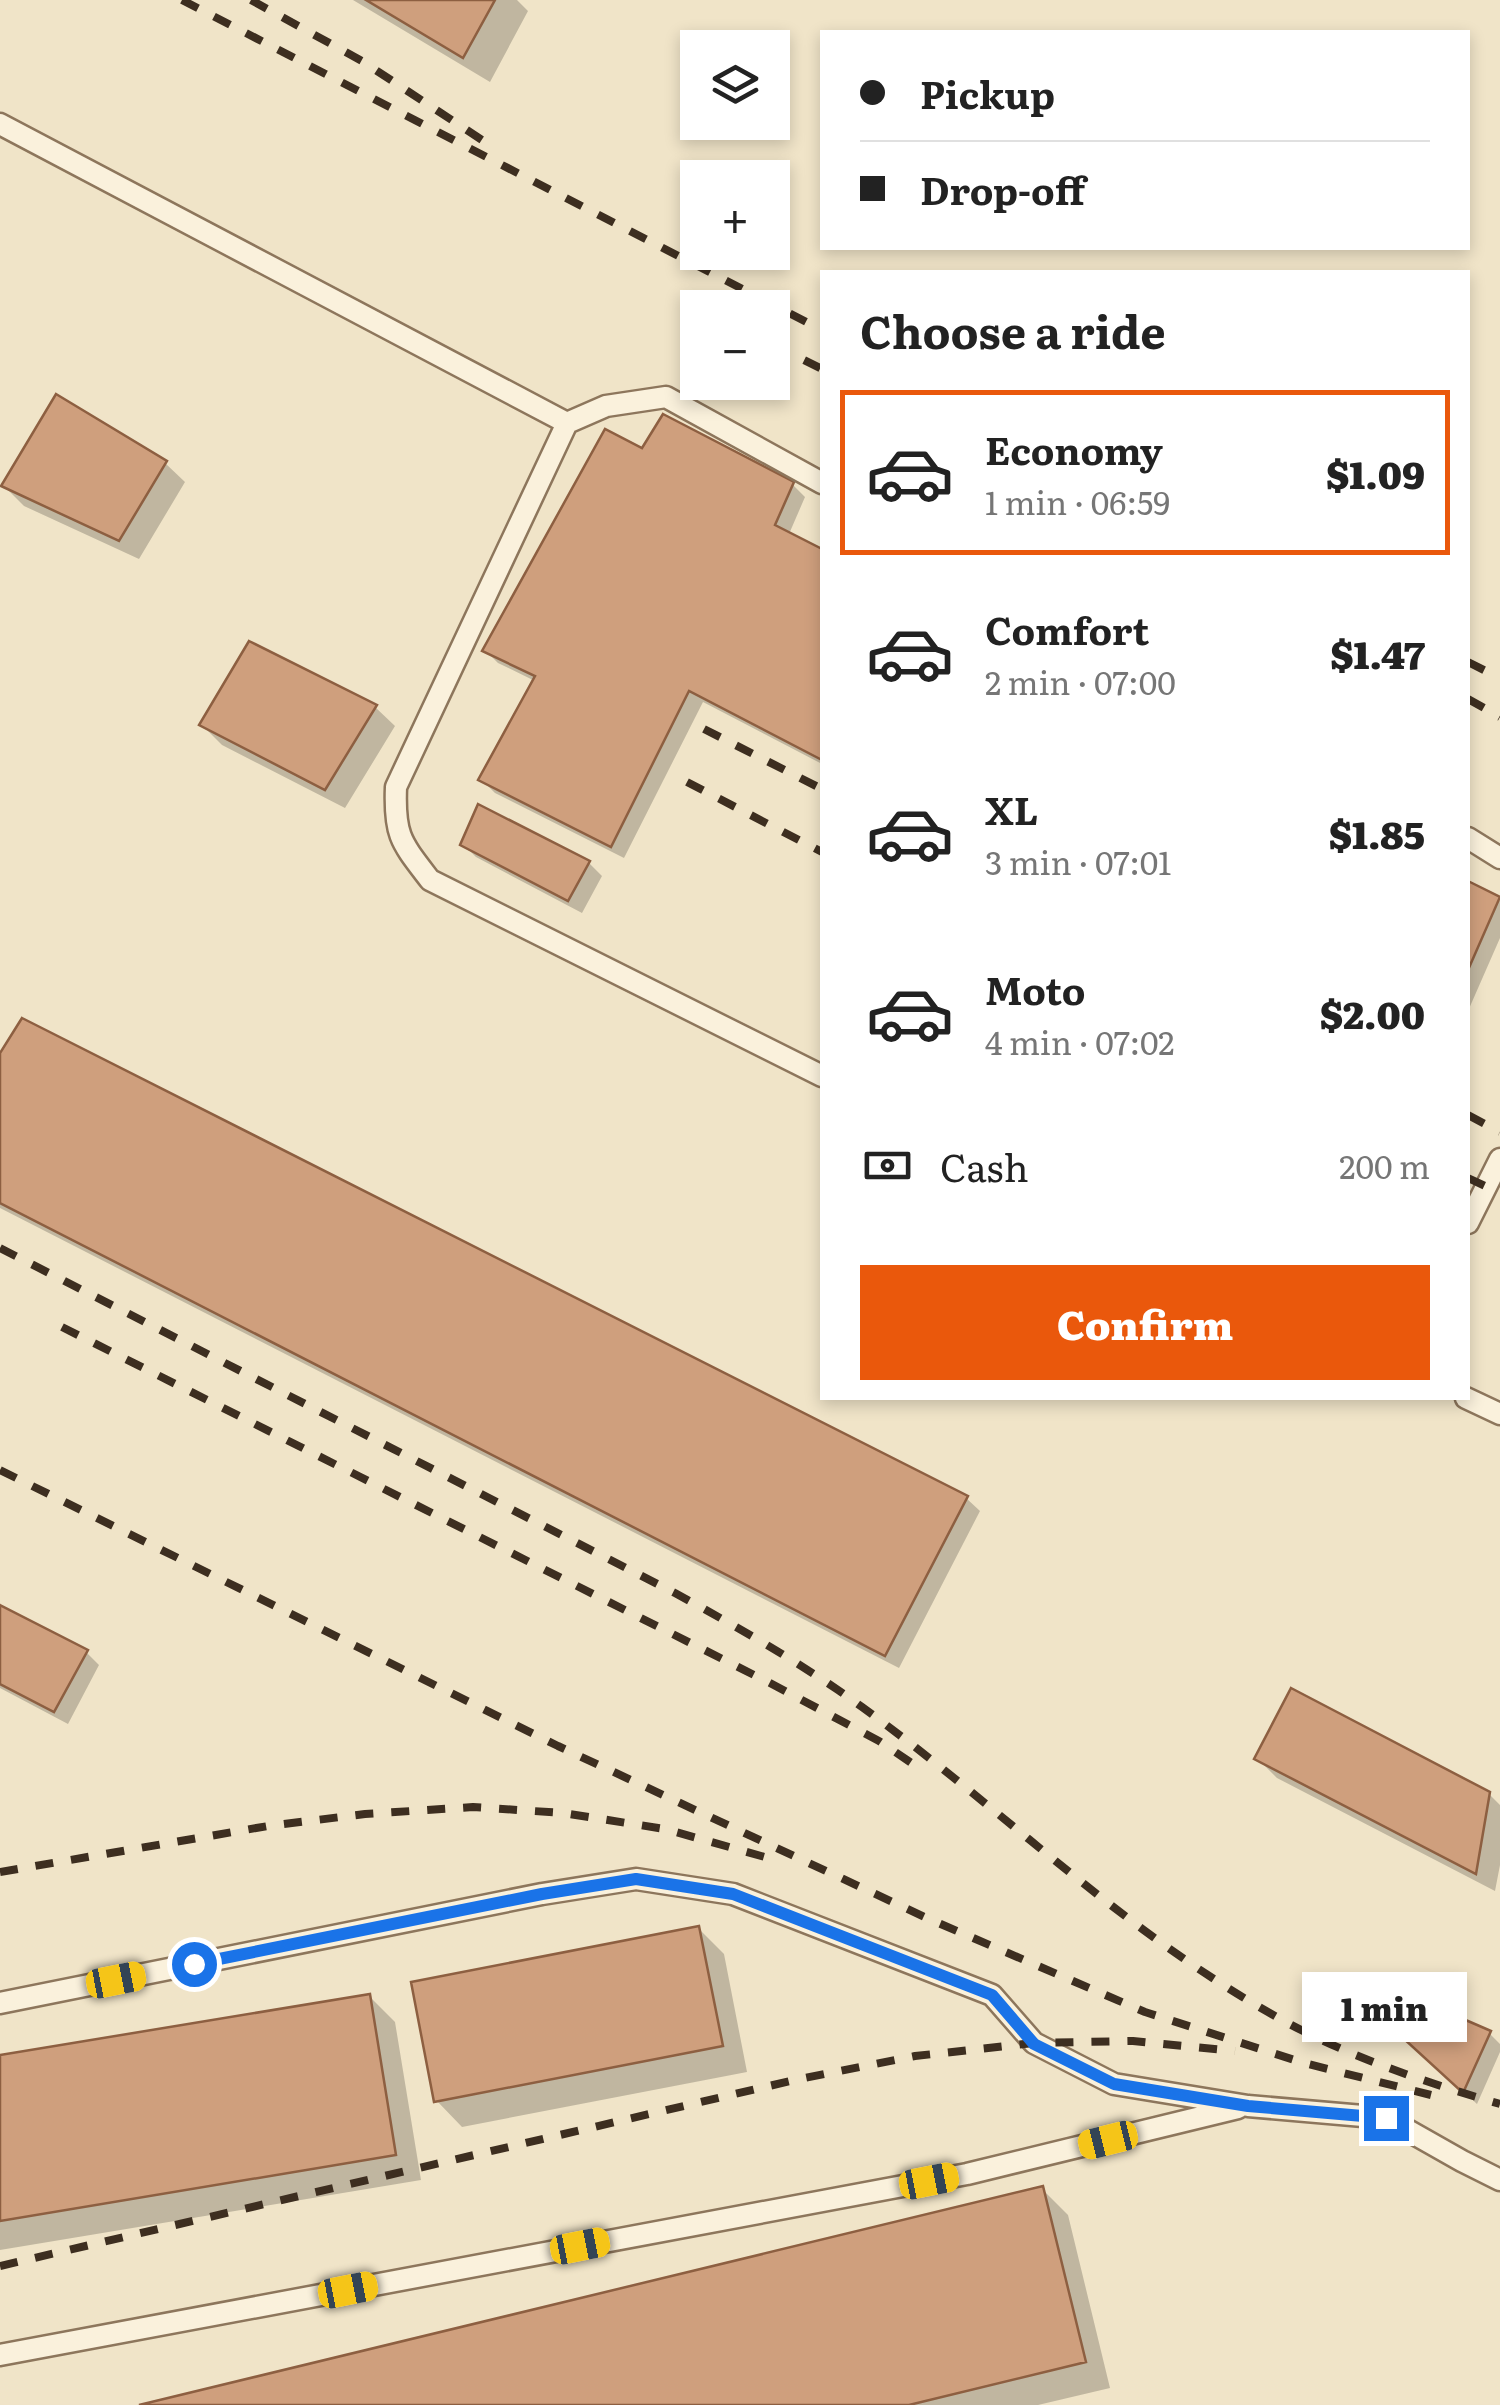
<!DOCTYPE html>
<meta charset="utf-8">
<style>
body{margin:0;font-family:Literata,serif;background:#f6f6f6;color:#222;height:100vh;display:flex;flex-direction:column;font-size:38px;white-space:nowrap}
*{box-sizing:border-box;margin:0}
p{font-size:32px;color:#767676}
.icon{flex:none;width:55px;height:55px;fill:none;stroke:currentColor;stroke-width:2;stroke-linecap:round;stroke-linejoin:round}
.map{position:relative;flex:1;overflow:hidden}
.sheet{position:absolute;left:820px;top:270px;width:650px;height:1130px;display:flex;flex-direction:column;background:#fff;border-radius:0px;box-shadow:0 5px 15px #0003}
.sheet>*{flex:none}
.hud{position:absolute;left:820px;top:30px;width:650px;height:220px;border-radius:0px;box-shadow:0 5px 15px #0003;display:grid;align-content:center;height:220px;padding:0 40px;background:#fff}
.buttons{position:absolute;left:680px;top:30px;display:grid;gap:20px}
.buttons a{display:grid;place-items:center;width:110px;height:110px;border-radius:0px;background:#fff;box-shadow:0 5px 15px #0003;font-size:50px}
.end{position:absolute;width:45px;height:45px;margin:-22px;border:12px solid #1a73e8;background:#fff;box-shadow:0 0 0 5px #fff}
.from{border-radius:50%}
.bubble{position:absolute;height:70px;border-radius:0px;background:#fff;box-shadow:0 5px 15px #0003;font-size:32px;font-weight:800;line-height:70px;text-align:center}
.car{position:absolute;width:30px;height:60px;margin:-30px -15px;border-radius:12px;box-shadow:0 0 8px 2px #0007;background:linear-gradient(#f5c518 24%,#345 0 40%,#f5c518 0 76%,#345 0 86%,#f5c518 0)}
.hud b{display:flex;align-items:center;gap:35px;height:95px;font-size:38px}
.hud b+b{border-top:2px solid #e0e0e0}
.hud i{width:25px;height:25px;background:#222}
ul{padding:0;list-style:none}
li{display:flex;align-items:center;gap:30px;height:165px;margin:0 20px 15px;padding:0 20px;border:5px solid transparent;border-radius:0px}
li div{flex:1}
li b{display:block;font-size:38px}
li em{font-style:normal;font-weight:800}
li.active{border-color:#ea580c}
li>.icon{width:90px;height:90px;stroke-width:1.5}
h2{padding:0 40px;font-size:45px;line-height:120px}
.pay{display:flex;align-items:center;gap:25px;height:110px;padding:0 40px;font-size:38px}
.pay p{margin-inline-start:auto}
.action{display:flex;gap:20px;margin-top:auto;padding:20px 40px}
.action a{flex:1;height:115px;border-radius:0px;background:#ea580c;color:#fff;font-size:40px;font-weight:800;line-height:115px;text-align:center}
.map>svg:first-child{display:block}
.shadow{fill:#0003}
.building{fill:#cf9f7d;stroke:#8d5f41;stroke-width:2.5}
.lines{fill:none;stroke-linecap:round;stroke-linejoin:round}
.service-casing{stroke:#8d765c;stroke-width:25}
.service{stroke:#faf1dc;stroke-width:20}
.rail{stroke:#3d2e20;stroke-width:8;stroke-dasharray:18 18;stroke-linecap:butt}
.route{stroke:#1a73e8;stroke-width:12}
</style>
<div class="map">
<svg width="1500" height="2405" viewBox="0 0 1500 2405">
<rect width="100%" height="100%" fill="#f0e4c8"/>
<path class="shadow" d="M353 0H517L528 11 490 82Z
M643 451 792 484 805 497 789 534 822 552V764L703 702 624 858 495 793 482 780 535 681 498 663 485 650Z
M165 463 185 482 139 559 24 506 4 486Z
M375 707 395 726 345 808 222 745 202 725Z
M480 808 589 863 602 876 582 913 476 857 463 844Z
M1468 883 1500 901V938L1468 1011Z
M0 1058 966 1498 980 1511 899 1668 0 1208Z
M0 1608 86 1652 99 1665 68 1724 0 1688Z
M1257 1758 1489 1794 1500 1805V1865L1495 1891 1277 1778Z
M698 1928 724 1954 747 2072 462 2127 437 2101Z
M369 1996 395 2022 421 2180 0 2250V2057Z
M1489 2033 1500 2044V2052L1477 2104 1420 2051Z
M1042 2189 1068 2215 1110 2388 1038 2405H150Z"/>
<path class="building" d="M366 0H495L463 58Z
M56 394 167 461 119 541 1 486Z
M663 414 794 482 775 525 822 549V760L689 691 611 847 478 780 535 676 482 651 605 429 642 448Z
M249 641 377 705 325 790 199 725Z
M478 804 590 861 568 901 460 845Z
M1468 881 1500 897 1468 970Z
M22 1018 968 1496 885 1656 0 1203V1053Z
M0 1605 88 1650 54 1712 0 1684Z
M1291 1688 1490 1792 1476 1874 1254 1759Z
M699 1926 723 2046 434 2102 411 1982Z
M370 1994 396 2155 0 2221V2055Z
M1408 1995 1491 2031 1463 2093 1403 2038Z
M1043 2186 1086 2362 909 2405H139Z"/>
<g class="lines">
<defs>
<path id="service" d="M0 124 567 423
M822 483 666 397 606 406 567 423 396 787C394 836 401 842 430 880L822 1076
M1468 838 1500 858
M1468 1223 1500 1159
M1466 1398 1500 1414
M0 2003 542 1894 636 1879 733 1894 992 1995 1034 2043 1114 2084 1248 2106 1386 2118 1462 2161 1500 2180
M0 2355 967 2174 1238 2108"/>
</defs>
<use href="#service" class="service-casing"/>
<use href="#service" class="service"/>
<path class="rail" d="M182 0 822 330
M251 0 362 61 482 140
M772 344 822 369
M1468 662 1500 678
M1468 699 1500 717
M704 729 822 789
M687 782 822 852
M1468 1115 1500 1132
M1468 1178 1500 1193
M0 1248 675 1593C730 1623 785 1654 838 1690 985 1792 1111 1923 1268 2012 1340 2054 1421 2081 1500 2104
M62 1327 770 1683 879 1741 916 1766
M0 1470 558 1746 929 1919 1145 2012 1304 2063 1431 2095
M0 1872 268 1826 365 1814 473 1807 563 1813 665 1829 779 1861
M0 2266 799 2079 915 2056 1034 2043 1133 2041 1235 2051"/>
</g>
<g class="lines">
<path class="route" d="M194 1964 542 1894 636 1879 733 1894 992 1995 1034 2044 1114 2084 1248 2106 1386 2118"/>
</g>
</svg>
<div class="buttons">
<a><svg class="icon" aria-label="layers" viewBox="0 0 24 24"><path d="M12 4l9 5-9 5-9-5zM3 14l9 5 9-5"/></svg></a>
<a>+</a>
<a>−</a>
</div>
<i class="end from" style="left:194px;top:1964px"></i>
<i class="end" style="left:1386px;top:2118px"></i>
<div class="bubble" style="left:1302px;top:1972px;width:165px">1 min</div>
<i class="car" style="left:116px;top:1980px;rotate:79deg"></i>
<i class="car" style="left:1108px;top:2140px;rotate:256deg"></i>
<i class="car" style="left:929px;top:2181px;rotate:79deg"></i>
<i class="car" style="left:580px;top:2246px;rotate:79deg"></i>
<i class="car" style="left:348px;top:2290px;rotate:79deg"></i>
<div class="hud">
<b><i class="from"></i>Pickup</b>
<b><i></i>Drop-off</b>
</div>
<section class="sheet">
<h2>Choose a ride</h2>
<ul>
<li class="active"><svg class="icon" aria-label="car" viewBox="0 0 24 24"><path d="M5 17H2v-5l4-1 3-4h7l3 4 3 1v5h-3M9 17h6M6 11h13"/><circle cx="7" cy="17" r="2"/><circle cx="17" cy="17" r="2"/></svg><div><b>Economy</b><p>1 min · 06:59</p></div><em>$1.09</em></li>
<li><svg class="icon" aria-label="car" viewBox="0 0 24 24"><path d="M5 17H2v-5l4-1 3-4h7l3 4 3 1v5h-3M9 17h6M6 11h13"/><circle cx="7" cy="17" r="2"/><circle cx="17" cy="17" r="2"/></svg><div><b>Comfort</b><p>2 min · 07:00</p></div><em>$1.47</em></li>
<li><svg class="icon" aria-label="car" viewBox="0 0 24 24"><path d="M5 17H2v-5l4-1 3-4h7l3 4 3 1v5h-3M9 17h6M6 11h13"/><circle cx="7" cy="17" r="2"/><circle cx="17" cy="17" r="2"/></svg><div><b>XL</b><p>3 min · 07:01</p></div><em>$1.85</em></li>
<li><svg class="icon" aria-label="car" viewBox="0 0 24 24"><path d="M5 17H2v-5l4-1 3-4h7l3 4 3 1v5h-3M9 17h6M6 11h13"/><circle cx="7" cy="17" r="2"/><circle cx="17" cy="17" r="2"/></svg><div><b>Moto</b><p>4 min · 07:02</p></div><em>$2.00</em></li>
</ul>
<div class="pay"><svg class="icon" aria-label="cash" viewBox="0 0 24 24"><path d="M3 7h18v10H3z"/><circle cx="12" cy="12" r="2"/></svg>Cash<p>200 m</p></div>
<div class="action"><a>Confirm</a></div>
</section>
</div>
